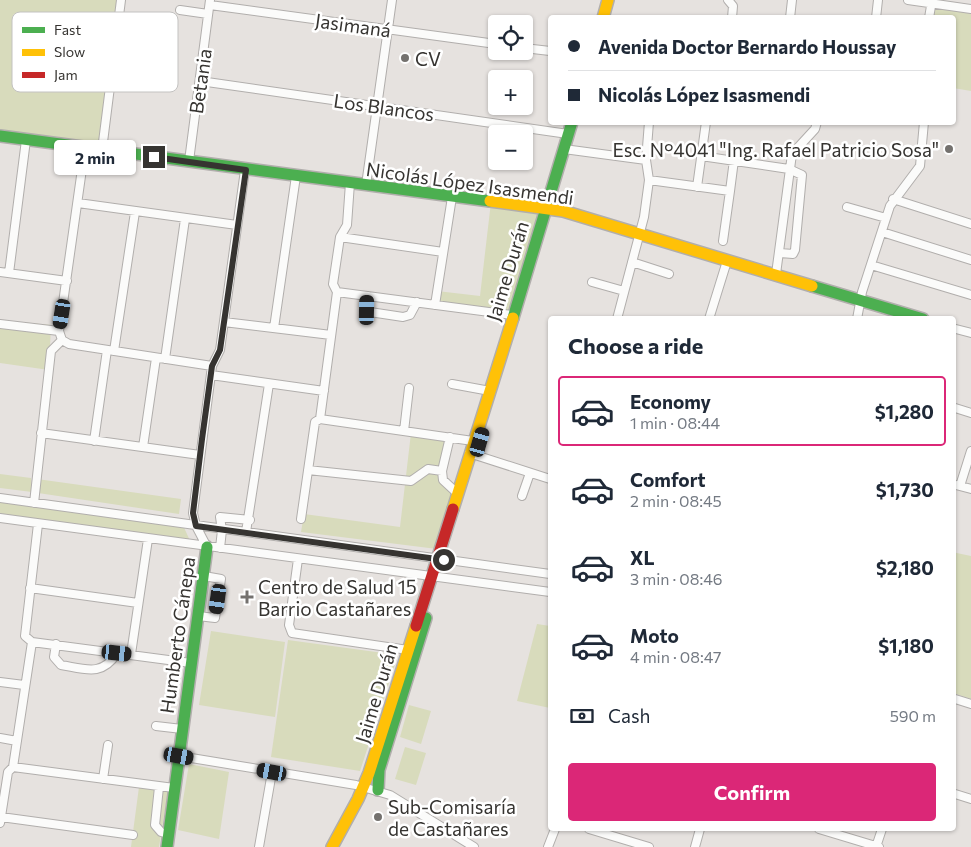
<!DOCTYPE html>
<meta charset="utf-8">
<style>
body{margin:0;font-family:Commissioner,sans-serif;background:#f2f2f3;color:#1f2937;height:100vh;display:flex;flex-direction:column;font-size:19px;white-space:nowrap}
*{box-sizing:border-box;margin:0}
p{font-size:16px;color:#747a83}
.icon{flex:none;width:28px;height:28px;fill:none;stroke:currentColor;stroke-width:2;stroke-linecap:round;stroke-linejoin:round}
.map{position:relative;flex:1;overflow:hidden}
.details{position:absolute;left:548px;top:316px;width:408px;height:515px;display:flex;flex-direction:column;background:#fff;border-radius:5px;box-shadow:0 1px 4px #0004}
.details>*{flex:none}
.hud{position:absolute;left:548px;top:15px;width:408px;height:110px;border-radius:5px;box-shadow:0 1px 4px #0004;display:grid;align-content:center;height:110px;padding:0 20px;background:#fff}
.tools{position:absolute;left:488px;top:15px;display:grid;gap:10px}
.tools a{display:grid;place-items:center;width:45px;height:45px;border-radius:5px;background:#fff;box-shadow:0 1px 4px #0004;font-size:25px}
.end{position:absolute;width:22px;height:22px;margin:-11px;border:6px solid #363431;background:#fff;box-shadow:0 0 0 2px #fff}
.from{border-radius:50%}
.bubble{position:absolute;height:35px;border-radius:5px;background:#fff;box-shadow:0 1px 4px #0004;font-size:16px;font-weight:700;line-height:35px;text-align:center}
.car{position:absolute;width:15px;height:30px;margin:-15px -8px;border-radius:6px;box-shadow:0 0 4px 1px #0007;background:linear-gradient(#222 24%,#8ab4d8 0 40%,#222 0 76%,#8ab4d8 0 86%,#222 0)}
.hud b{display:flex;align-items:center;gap:18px;height:48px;font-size:19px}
.hud b+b{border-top:1px solid #e0e1e3}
.hud i{width:12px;height:12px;background:#1f2937}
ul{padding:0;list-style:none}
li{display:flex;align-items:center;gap:15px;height:70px;margin:0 10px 8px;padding:0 10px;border:2px solid transparent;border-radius:5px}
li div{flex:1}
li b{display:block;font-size:19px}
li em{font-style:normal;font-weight:700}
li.selected{border-color:#db2777}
li>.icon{width:45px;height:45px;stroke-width:1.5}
h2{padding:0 20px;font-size:22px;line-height:60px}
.pay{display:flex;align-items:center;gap:12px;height:55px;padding:0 20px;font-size:19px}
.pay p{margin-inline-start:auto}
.cta{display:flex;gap:10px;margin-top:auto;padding:10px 20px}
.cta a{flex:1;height:58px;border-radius:5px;background:#db2777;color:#fff;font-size:20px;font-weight:700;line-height:58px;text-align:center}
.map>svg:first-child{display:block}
.green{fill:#d8dbbc}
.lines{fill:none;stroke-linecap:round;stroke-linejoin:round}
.street-casing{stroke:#b1aeac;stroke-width:10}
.fast-casing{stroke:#b1aeac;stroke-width:14}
.slow-casing{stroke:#b1aeac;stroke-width:14}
.jam-casing{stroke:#b1aeac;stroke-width:14}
.street{stroke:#fbfbfa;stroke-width:8}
.fast{stroke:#4caf50;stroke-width:11}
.slow{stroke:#ffc107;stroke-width:11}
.jam{stroke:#c62828;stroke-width:11}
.route{stroke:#363431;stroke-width:6}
.poi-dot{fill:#74716e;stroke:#fff;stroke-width:2}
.labels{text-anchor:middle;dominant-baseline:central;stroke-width:5;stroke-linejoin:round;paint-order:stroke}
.street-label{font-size:19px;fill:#363431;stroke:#fff}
.poi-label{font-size:19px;fill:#363431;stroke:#fff;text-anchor:start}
.key{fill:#fff;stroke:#c3c2c1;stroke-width:1}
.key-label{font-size:14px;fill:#363431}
</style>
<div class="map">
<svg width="971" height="847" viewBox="0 0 971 847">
<rect width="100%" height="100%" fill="#e6e2df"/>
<path class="green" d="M0 0H121L102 150 0 134Z
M931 3 971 10V91L953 88 952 18H929Z
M491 202 545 209 513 312 435 305 437 291 480 296Z
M0 320 51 325 49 370 0 363Z
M411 433 448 437 442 471 443 480 457 493 437 549 301 532 304 514 400 527Z
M0 474 31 478 32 492 0 488Z
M37 479 181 499 179 514 38 493Z
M0 499 182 523 191 543 0 518Z
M952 552 971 556V699L953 693Z
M537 624 550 626V708L517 701Z
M211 631 285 642 275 717 199 705Z
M288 640 398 655 360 771 271 757Z
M409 705 431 711 421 744 400 737Z
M405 747 426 753 416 785 395 779Z
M189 764 229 772 219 839 178 830Z
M139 787 168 791 159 847H131Z"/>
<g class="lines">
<defs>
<path id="street" d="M728 0 733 6 732 18
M908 0 971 9
M210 5 496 44
M180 10 208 14
M790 18 792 0
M876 18 878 0
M929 18 932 0
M524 48 550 51
M112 70 144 74
M200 81 568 134
M564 149 646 160
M102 150 121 0
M701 156 789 169 802 175 795 250 793 254 780 253
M189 161 210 0
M649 180 730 191 734 160
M366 185 392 0
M697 187 706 122
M893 199 971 224
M78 203 237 225
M847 207 886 218
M882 232 971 260
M340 237 443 252
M723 241 730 191
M632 262 669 274
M871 265 971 295
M0 272 67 281
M9 273 26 140
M776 274 792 154 815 129 817 122
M592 282 624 291
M337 292 512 315
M368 296 367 310 370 312 403 317 410 315 417 302
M435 305 452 197
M617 319 644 217 649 180 646 160 649 122
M709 319 727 261
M857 319 862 292 890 206 920 166 924 122
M224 322 331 335
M0 324 59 331
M274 328 296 176
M952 328 971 333
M62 340 59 331 85 148
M62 340 69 344 212 366
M114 351 135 212
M165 359 185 219
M211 375 324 391
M452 384 490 391
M952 407 971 413
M320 419 473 441
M404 431 409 388
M41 433 200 455
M94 441 107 350
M143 447 156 358
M469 453 550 479
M308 470 411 481 428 469 442 471 450 437
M442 471 443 480 457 493
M952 484 971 489
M960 486 971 451
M522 496 530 473
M0 498 550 574
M34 503 51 351 62 340
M0 518 550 592
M301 519 315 422 320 419 337 292 333 284 340 237 347 225 350 183
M38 524 25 636 32 642 191 663
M246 532 269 384
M207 547 196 526 193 513 212 366 220 350 245 170
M220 548 222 530 220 517 250 520
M298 559 289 625 292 633 408 650
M30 588 138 603
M198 616 215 618 221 579 204 576
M56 644 54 657 61 665C85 669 102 677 117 653
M131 654 148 539
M0 682 24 685
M952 698 971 704
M156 726 182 729
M0 738 17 741
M179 756 356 785 390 795 474 847
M13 767 174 788
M103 779 108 745
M159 787 155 825 161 832 168 834
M952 793 971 799
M1 817 133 835
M0 823 8 772 13 767 32 642
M589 829 649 847
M819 829 879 847
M259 847 272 772
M548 847 555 829
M695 847 700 829
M876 847 882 829"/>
<path id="fast" d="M0 136 490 201
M812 286 923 319
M513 318 572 122
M378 790 379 770 426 618
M167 847 207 547"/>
<path id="slow" d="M603 18 608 0
M490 201 563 211 812 286
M453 509 513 318
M332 847 358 799 369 773 416 626"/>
<path id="jam" d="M416 626 453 509"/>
</defs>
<use href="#street" class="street-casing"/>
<use href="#fast" class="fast-casing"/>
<use href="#slow" class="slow-casing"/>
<use href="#jam" class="jam-casing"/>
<use href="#street" class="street"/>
<use href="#fast" class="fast"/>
<use href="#slow" class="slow"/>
<use href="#jam" class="jam"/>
</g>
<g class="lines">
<path class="route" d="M154 157 246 170 220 350 212 366 202 439 193 513 196 526 444 560"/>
</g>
<g class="poi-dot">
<circle cx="405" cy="58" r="5"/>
<circle cx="949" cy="149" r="5"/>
<path d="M244.5 589.5h5v5h5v5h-5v5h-5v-5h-5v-5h5z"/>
<circle cx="378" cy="817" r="5"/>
</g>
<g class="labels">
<g class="street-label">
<text transform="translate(353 25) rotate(8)">Jasimaná</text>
<text transform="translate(200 81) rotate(-82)">Betania</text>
<text transform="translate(384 107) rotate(8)">Los Blancos</text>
<text transform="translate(470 183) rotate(8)">Nicolás López Isasmendi</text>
<text transform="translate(507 271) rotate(-73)">Jaime Durán</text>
<text transform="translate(177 635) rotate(-82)">Humberto Cánepa</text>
<text transform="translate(376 693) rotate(-73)">Jaime Durán</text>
</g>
<g class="poi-label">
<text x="415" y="58">CV</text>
<text x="939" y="149" text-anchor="end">Esc. N°4041 "Ing. Rafael Patricio Sosa"</text>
<text x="258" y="586">Centro de Salud 15<tspan x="258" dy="22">Barrio Castañares</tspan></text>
<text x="388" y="806">Sub-Comisaría<tspan x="388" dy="22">de Castañares</tspan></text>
</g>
</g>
<rect x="12" y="12" width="166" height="80" rx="8" class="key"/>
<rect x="22" y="27" width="23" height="6" fill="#4caf50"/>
<rect x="22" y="49" width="23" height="7" fill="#ffc107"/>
<rect x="22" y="72" width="23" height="6" fill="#c62828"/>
<g class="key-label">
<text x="54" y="35">Fast</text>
<text x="54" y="57">Slow</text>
<text x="54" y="80">Jam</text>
</g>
</svg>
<div class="tools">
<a><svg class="icon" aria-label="locate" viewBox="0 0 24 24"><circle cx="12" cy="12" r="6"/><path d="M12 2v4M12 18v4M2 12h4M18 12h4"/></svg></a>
<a>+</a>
<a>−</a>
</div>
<i class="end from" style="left:444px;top:560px"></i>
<i class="end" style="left:154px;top:157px"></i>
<div class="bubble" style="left:54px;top:140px;width:82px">2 min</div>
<i class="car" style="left:367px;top:310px;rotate:1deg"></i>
<i class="car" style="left:62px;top:314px;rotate:189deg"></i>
<i class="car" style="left:480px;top:442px;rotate:16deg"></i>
<i class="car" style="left:218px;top:599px;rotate:188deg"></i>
<i class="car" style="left:117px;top:653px;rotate:96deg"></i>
<i class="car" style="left:179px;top:756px;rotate:100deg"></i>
<i class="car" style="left:272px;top:772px;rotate:280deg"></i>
<div class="hud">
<b><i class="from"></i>Avenida Doctor Bernardo Houssay</b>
<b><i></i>Nicolás López Isasmendi</b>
</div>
<section class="details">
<h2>Choose a ride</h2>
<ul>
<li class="selected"><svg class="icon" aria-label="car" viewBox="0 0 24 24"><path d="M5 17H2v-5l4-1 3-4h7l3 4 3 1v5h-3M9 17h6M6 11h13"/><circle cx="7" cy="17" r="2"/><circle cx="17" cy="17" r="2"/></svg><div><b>Economy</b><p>1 min · 08:44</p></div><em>$1,280</em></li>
<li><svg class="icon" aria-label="car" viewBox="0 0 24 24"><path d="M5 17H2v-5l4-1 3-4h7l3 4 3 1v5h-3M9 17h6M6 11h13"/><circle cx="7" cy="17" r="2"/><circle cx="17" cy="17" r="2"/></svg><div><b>Comfort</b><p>2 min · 08:45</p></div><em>$1,730</em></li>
<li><svg class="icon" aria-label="car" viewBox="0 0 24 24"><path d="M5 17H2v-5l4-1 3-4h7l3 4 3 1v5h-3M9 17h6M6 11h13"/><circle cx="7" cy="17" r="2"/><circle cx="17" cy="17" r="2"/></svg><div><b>XL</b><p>3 min · 08:46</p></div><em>$2,180</em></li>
<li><svg class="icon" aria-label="car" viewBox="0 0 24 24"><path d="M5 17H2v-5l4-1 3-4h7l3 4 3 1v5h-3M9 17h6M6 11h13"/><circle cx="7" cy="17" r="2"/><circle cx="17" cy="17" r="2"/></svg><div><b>Moto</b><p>4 min · 08:47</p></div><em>$1,180</em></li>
</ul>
<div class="pay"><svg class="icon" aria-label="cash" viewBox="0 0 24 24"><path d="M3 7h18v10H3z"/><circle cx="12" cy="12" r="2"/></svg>Cash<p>590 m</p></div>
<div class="cta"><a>Confirm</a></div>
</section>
</div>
